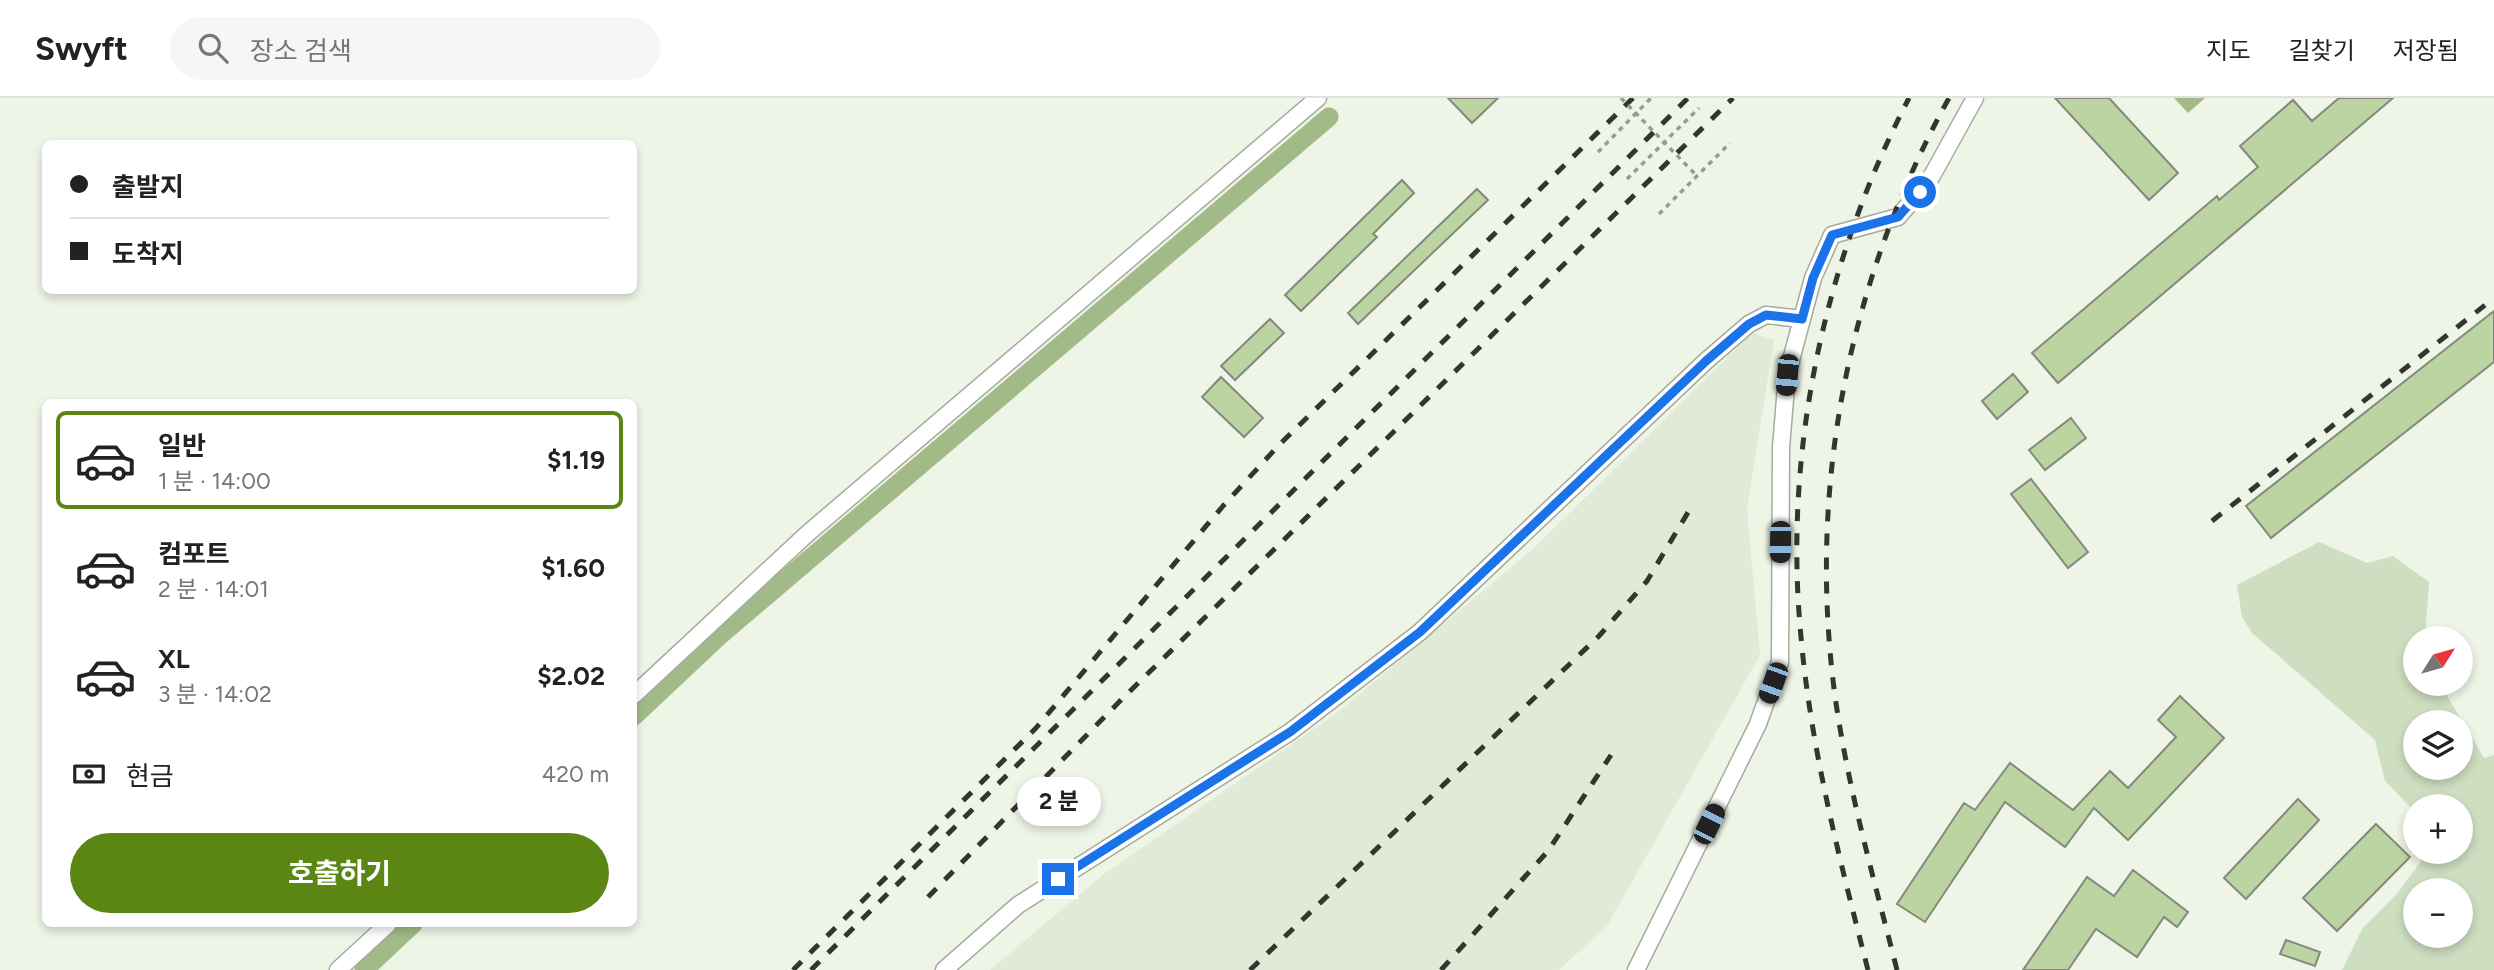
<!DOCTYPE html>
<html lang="ko">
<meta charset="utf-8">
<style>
body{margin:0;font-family:Figtree,"Noto Sans KR",sans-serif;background:#f6f6f6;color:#222;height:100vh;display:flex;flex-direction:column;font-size:26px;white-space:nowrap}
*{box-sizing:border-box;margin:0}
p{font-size:23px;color:#767676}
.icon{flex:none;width:38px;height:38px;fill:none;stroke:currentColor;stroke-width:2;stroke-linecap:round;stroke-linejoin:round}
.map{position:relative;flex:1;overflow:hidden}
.panel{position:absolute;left:42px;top:301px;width:595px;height:528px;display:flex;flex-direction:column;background:#fff;border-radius:10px;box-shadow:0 4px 10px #0003}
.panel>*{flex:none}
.top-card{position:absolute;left:42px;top:42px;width:595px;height:154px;border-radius:10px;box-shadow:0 4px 10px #0003;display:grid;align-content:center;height:154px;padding:0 28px;background:#fff}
.needle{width:46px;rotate:53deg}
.buttons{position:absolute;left:2403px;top:528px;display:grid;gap:14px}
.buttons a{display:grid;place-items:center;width:70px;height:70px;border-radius:50%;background:#fff;box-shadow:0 4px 10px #0003;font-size:35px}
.end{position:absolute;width:32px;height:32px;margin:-16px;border:9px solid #1a73e8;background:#fff;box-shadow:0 0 0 4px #fff}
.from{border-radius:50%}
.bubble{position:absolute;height:49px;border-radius:24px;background:#fff;box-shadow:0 4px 10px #0003;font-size:23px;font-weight:700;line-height:49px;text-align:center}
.car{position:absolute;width:21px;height:42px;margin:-21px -10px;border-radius:9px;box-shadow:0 0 5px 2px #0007;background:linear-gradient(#222 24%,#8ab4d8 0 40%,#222 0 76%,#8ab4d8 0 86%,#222 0)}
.top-card b{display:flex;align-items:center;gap:24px;height:66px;font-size:26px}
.top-card b+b{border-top:2px solid #e0e0e0}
.top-card i{width:18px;height:18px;background:#222}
ul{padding:12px 0 0;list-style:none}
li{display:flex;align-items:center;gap:21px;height:98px;margin:0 14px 10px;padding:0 14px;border:4px solid transparent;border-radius:10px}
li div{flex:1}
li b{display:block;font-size:26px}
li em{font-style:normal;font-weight:700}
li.current{border-color:#5b8614}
li>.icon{width:63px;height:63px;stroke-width:1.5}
.pay{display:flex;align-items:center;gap:18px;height:77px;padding:0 28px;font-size:26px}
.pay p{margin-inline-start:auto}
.primary-button{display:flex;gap:14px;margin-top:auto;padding:14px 28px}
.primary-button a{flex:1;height:80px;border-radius:42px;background:#5b8614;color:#fff;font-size:28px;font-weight:700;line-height:80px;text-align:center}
header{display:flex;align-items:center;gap:42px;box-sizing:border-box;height:98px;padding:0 35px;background:#fff;border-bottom:2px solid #e0e0e0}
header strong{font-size:33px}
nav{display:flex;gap:38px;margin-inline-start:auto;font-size:24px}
.search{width:490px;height:63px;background:#f6f6f6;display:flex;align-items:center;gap:18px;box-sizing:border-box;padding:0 24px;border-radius:38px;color:#767676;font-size:26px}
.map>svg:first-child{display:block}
.built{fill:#e0ead6}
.green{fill:#cedec0;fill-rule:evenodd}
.water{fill:#a1ba88}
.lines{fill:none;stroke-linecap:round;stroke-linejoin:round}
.canal{stroke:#a1ba88;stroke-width:19}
.building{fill:#bbd4a1;stroke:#83897d;stroke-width:2}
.minor-casing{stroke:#a5ab9e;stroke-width:19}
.path{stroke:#979c92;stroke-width:3.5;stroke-dasharray:5 5;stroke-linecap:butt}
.minor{stroke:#fff;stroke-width:16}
.rail{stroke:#333530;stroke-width:5;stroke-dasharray:12 12;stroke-linecap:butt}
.path-bridge{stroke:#979c92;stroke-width:3.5;stroke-dasharray:5 5;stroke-linecap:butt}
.route{stroke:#1a73e8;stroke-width:9}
</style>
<header>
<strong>Swyft</strong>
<div class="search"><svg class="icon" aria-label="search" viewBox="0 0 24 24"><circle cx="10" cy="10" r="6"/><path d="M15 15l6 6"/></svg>장소 검색</div>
<nav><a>지도</a><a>길찾기</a><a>저장됨</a></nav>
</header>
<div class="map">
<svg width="2494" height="872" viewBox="0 0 2494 872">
<rect width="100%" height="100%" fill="#eef5e7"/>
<path class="built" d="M1752 235 1774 242 1747 411 1760 557 1607 828 1559 872H990L1104 776 1337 615 1534 450Z"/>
<path class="green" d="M2319 444 2367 465 2393 458 2429 484 2425 541H2415V586H2440L2484 660 2494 657V872H2342L2362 831 2396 797 2428 754H2460V709H2453L2454 699H2426L2410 709 2385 683 2375 642 2252 535 2242 519 2237 487ZM2415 625H2460V670H2415ZM2415 793H2460V838H2415Z"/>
<path class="water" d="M2174 0H2205L2188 15Z"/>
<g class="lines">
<path class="canal" d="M634 618 718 539 1329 19
M364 872 413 826"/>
</g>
<path class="building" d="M1448 0H1498L1472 25Z
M2055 0H2109L2178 75 2149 102Z
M2339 0H2393L2058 285 2032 255 2217 98 2219 102 2258 69 2240 48 2293 2 2312 23Z
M1402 82 1414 95 1373 136 1377 139 1301 213 1285 197Z
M1477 91 1488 102 1358 226 1348 215Z
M2494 213V264L2271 440 2246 408Z
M1270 221 1284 235 1235 282 1221 268Z
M2013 276 2028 294 1997 321 1982 303Z
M1221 279 1263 320 1244 339 1202 299Z
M2071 320 2086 340 2045 372 2029 352Z
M2031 381 2088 454 2068 470 2011 396Z
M2180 598 2224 640 2128 742 2094 710 2065 749 2005 704 1925 824 1897 806 1964 705 1975 712 2010 665 2073 712 2110 673 2128 690 2176 639 2158 622Z
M2298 701 2319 722 2246 801 2224 780Z
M2376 726 2410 759 2337 833 2303 800Z
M2133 772 2188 814 2177 829 2164 819 2137 859 2096 831 2068 872H2023L2087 779 2114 798Z
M2286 842 2320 854 2315 868 2280 856Z"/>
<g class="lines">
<defs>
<path id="minor" d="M634 597 807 436 1318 0
M338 872 388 826
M944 872 1018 807 1290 634 1420 534 1706 263 1749 226 1766 217 1802 221
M1636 872 1758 626 1780 564 1781 349 1787 277 1813 180 1832 137 1898 119 1929 83 1975 0"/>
</defs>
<use href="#minor" class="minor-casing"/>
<path class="path" d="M1598 54 1651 0
M1627 81 1699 10
M1659 116 1730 45"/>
<use href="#minor" class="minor"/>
<path class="rail" d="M2212 423 2494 200
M928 799 1123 600 1733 0
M793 872 1036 630 1223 408 1279 347 1633 0
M811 872 1688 0
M1250 872 1599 538 1647 483 1690 411
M1441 872 1548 753 1611 657
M1868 872C1840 763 1811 652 1801 539 1783 354 1824 164 1909 0
M1897 872C1874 781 1848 691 1835 598 1807 391 1848 183 1949 0"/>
<path class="path-bridge" d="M1621 0 1697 78"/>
</g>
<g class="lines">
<path class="route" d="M1058 781 1290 634 1420 534 1706 263 1749 226 1766 217 1802 221 1813 180 1832 137 1898 119 1920 94"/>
</g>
</svg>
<div class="buttons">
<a><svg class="needle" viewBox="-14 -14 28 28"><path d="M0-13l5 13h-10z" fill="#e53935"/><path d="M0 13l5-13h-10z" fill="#767676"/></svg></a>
<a><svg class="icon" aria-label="layers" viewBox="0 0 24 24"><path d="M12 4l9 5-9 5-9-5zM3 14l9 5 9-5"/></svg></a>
<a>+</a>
<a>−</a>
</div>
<i class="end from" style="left:1920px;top:94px"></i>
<i class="end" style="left:1058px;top:781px"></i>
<div class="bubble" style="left:1017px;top:679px;width:84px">2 분</div>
<i class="car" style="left:1787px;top:277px;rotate:185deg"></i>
<i class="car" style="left:1780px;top:444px;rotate:181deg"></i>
<i class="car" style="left:1773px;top:585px;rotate:200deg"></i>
<i class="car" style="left:1709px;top:726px;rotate:26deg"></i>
<div class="top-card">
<b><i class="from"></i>출발지</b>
<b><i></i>도착지</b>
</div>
<section class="panel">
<ul>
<li class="current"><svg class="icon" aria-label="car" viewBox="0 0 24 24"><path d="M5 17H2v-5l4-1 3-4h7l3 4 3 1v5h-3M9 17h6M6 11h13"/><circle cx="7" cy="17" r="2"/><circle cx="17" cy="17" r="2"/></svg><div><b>일반</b><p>1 분 · 14:00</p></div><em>$1.19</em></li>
<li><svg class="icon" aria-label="car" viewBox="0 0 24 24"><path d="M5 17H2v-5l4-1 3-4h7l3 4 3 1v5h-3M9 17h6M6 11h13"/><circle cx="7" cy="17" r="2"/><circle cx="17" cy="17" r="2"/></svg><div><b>컴포트</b><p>2 분 · 14:01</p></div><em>$1.60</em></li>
<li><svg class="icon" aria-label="car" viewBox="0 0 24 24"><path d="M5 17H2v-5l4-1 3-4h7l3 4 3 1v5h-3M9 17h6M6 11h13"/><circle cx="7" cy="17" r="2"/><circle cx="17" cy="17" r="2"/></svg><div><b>XL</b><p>3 분 · 14:02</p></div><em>$2.02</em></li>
</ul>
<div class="pay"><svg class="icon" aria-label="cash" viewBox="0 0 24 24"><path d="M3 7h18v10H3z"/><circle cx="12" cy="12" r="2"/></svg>현금<p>420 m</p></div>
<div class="primary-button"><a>호출하기</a></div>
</section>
</div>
